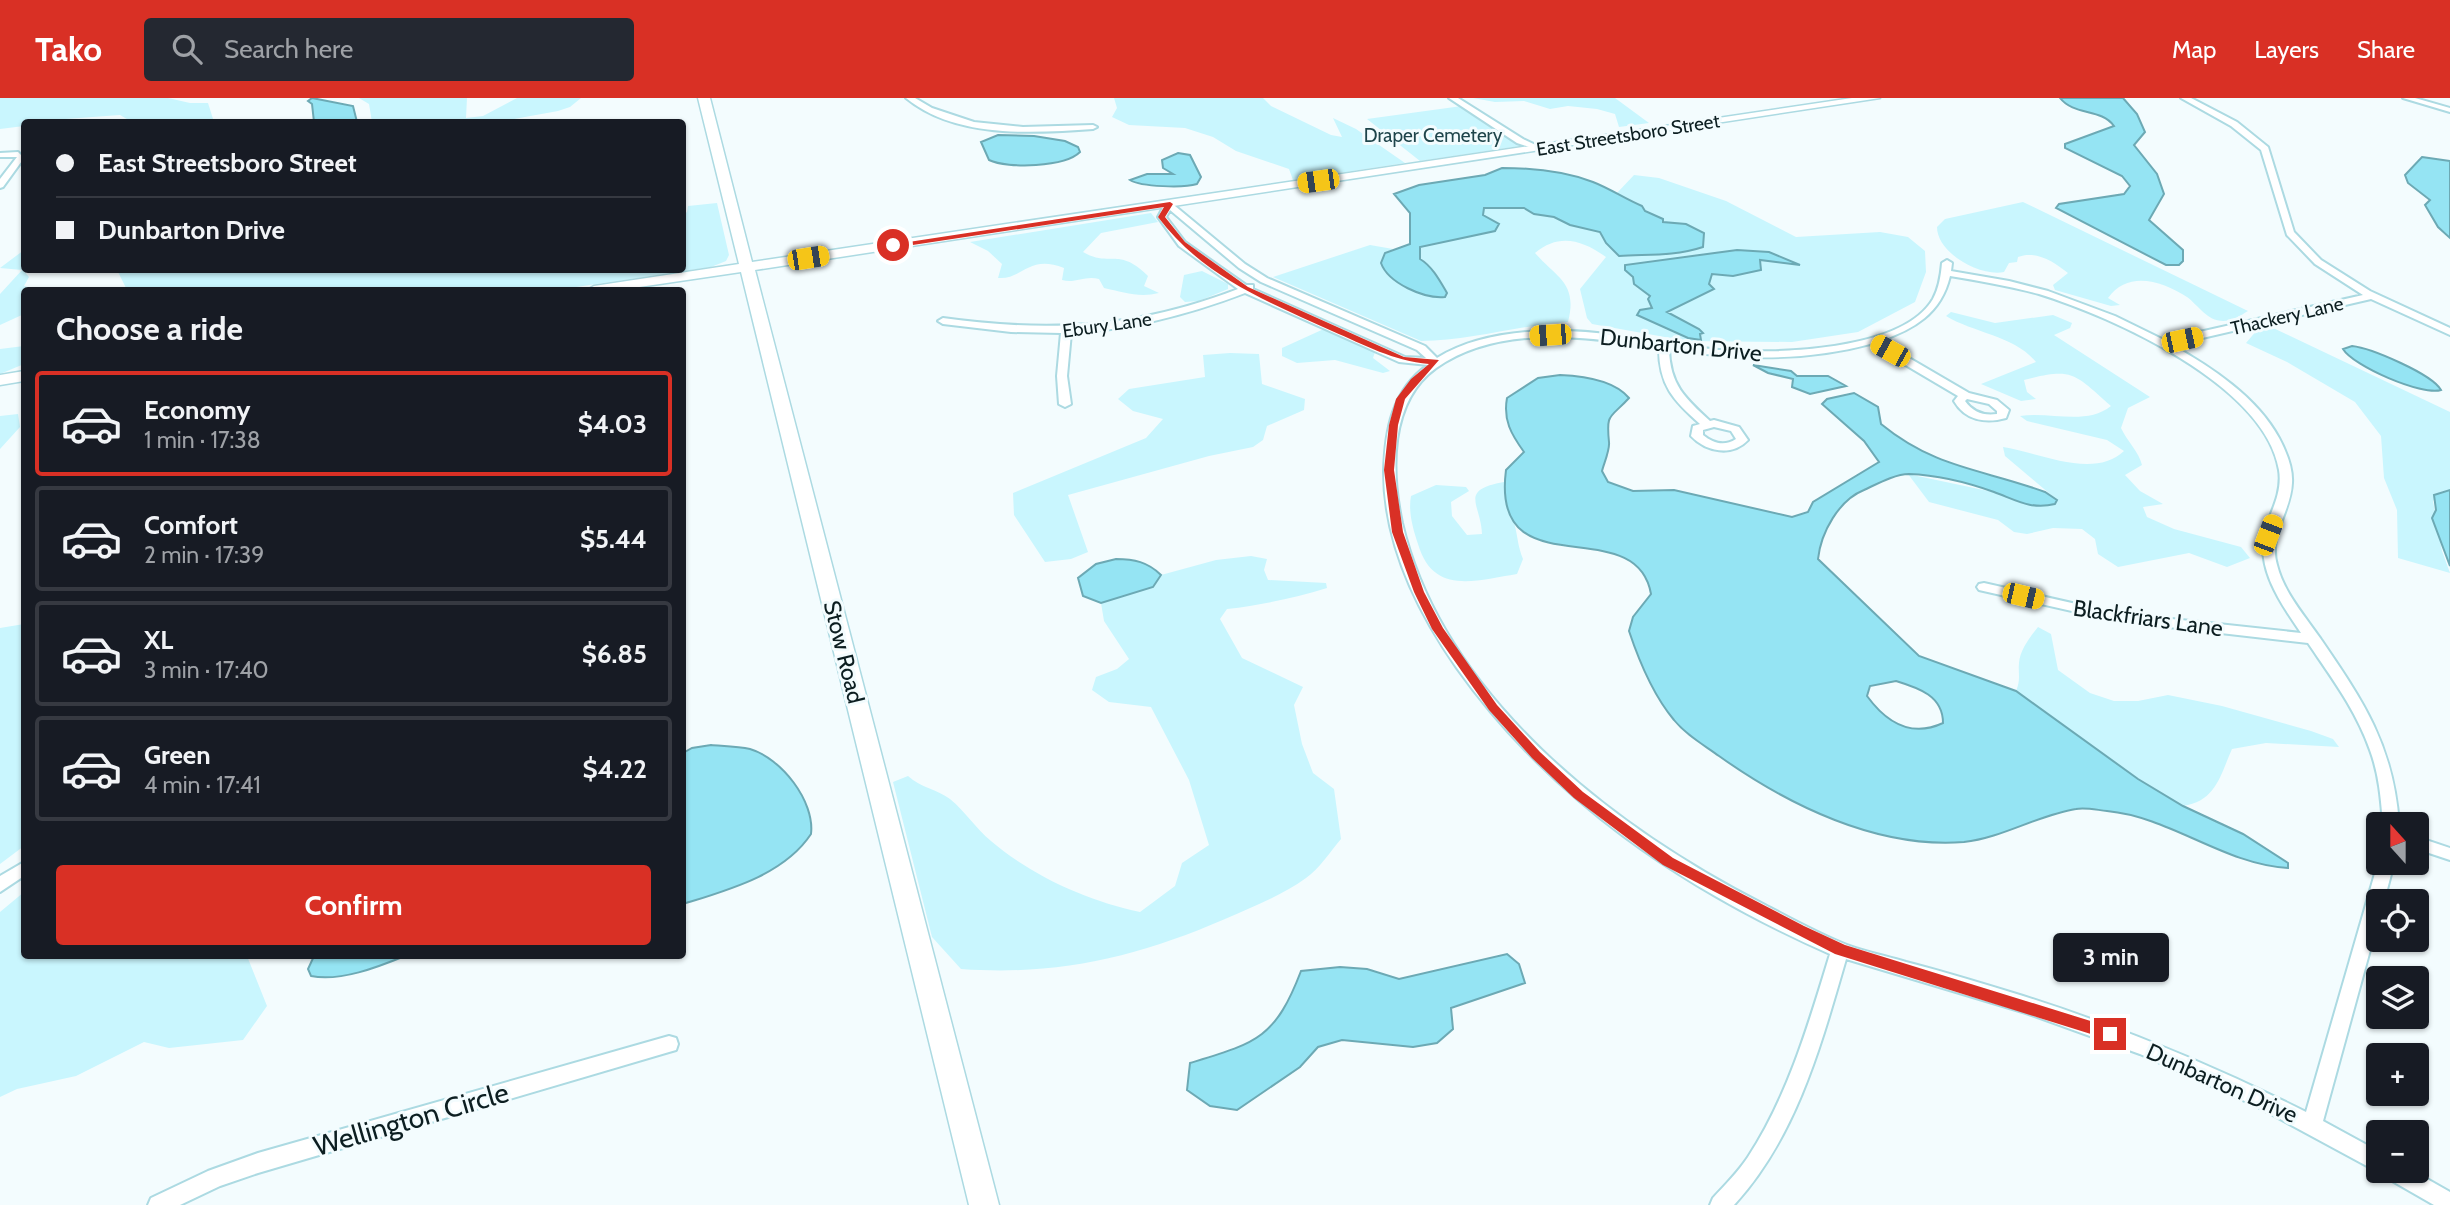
<!DOCTYPE html>
<meta charset="utf-8">
<style>
body{margin:0;font-family:Cabin,sans-serif;background:#242831;color:#f1f3f6;height:100vh;display:flex;flex-direction:column;font-size:26px;white-space:nowrap}
*{box-sizing:border-box;margin:0}
p{font-size:23px;color:#9ea1a6}
.icon{flex:none;width:38px;height:38px;fill:none;stroke:currentColor;stroke-width:2;stroke-linecap:round;stroke-linejoin:round}
.map{position:relative;flex:1;overflow:hidden}
.drawer{position:absolute;left:21px;top:189px;width:665px;height:672px;display:flex;flex-direction:column;background:#171b24;border-radius:7px;box-shadow:0 2px 5px #0004}
.drawer>*{flex:none}
.banner{position:absolute;left:21px;top:21px;width:665px;height:154px;border-radius:7px;box-shadow:0 2px 5px #0004;display:grid;align-content:center;height:154px;padding:0 35px;background:#171b24}
.needle{width:46px;rotate:339deg}
.tools{position:absolute;left:2366px;top:714px;display:grid;gap:14px}
.tools a{display:grid;place-items:center;width:63px;height:63px;border-radius:7px;background:#171b24;box-shadow:0 2px 5px #0004;font-size:35px}
.end{position:absolute;width:32px;height:32px;margin:-16px;border:9px solid #d93025;background:#fff;box-shadow:0 0 0 4px #fff}
.from{border-radius:50%}
.bubble{position:absolute;height:49px;border-radius:7px;background:#171b24;box-shadow:0 2px 5px #0004;font-size:23px;font-weight:700;line-height:49px;text-align:center}
.car{position:absolute;width:21px;height:42px;margin:-21px -10px;border-radius:9px;box-shadow:0 0 5px 2px #0007;background:linear-gradient(#f5c518 24%,#345 0 40%,#f5c518 0 76%,#345 0 86%,#f5c518 0)}
.banner b{display:flex;align-items:center;gap:24px;height:66px;font-size:26px}
.banner b+b{border-top:2px solid #363941}
.banner i{width:18px;height:18px;background:#f1f3f6}
ul{padding:0;list-style:none}
li{display:flex;align-items:center;gap:21px;height:105px;margin:0 14px 10px;padding:0 21px;border:4px solid #363941;border-radius:7px}
li div{flex:1}
li b{display:block;font-size:26px}
li em{font-style:normal;font-weight:700}
li.on{border-color:#d93025}
li>.icon{width:63px;height:63px;stroke-width:1.5}
h2{padding:0 35px;font-size:32px;line-height:84px}
.cta{display:flex;gap:14px;margin-top:auto;padding:14px 35px}
.cta a{flex:1;height:80px;border-radius:7px;background:#d93025;color:#fff;font-size:28px;font-weight:700;line-height:80px;text-align:center}
header{display:flex;align-items:center;gap:42px;box-sizing:border-box;height:98px;padding:0 35px;background:#d93025;color:#fff}
header strong{font-size:33px}
nav{display:flex;gap:38px;margin-inline-start:auto;font-size:24px}
.search{width:490px;height:63px;background:#242831;display:flex;align-items:center;gap:18px;box-sizing:border-box;padding:0 24px;border-radius:7px;color:#9ea1a6;font-size:26px}
.map>svg:first-child{display:block}
.green{fill:#c9f6fe}
.water{fill:#95e4f3;stroke:#6ca9b4;stroke-width:2;fill-rule:evenodd}
.lines{fill:none;stroke-linecap:round;stroke-linejoin:round}
.street-casing{stroke:#acdae2;stroke-width:4}
.secondary-casing{stroke:#acdae2;stroke-width:3}
.street{fill:#fff;fill-rule:evenodd}
.secondary{fill:#fff;fill-rule:evenodd}
.route{fill:#d93025}
.labels{text-anchor:middle;dominant-baseline:central;stroke-width:6;stroke-linejoin:round;paint-order:stroke}
.far-park-label{font-size:19px;fill:#1f454b;stroke:#f3fcfe}
.far-street-label{font-size:19px;fill:#0c1e21;stroke:#f3fcfe}
.street-label{font-size:23px;fill:#0c1e21;stroke:#f3fcfe}
.near-street-label{font-size:28px;fill:#0c1e21;stroke:#f3fcfe}
</style>
<header>
<strong>Tako</strong>
<div class="search"><svg class="icon" aria-label="search" viewBox="0 0 24 24"><circle cx="10" cy="10" r="6"/><path d="M15 15l6 6"/></svg>Search here</div>
<nav><a>Map</a><a>Layers</a><a>Share</a></nav>
</header>
<div class="map">
<svg width="2450" height="1107" viewBox="0 0 2450 1107">
<rect width="100%" height="100%" fill="#f3fcfe"/>
<path class="green" d="M0 0H168L190 5H208L214 24H132L120 17 24 24V28L0 31Z
M359 0H467L466 20 483 18 517 0H581L570 9 558 13 514 21 512 24H372L369 6Z
M1114 0H1263L1271 8 1331 37 1342 39 1333 20 1356 31 1405 65 1293 82 1289 71 1236 53 1213 39 1185 30 1129 27 1112 19 1117 10Z
M1473 0H1615L1649 25 1619 29 1615 16 1597 11 1568 8 1550 11 1524 3 1495 4Z
M1462 8 1520 48 1420 63 1367 21Z
M1634 77 1659 80 1726 103 1796 139 1880 134 1908 139 1925 153 1926 174 1915 204 1858 234 1792 244 1687 243 1592 226 1587 220 1580 191 1606 159C1582 142 1559 135 1535 155 1557 180 1578 185 1568 224 1519 227 1470 243 1421 243L1273 179 1370 147 1393 151 1385 155 1381 165 1384 171 1436 200 1444 199 1447 195C1440 183 1432 168 1420 161V149L1495 133 1483 117V110H1524L1534 116 1554 119 1570 127 1600 134 1616 156H1672L1694 152 1705 137 1686 126 1662 124 1663 121 1624 103 1617 95Z
M2023 104 2248 213C2240 218 2232 223 2223 223 2207 223 2198 207 2187 199 2162 183 2128 172 2108 200L2120 207 2111 208 2055 192 2053 187 2068 175C2054 164 2036 152 2018 159L2017 164 2009 165 2004 174C1980 179 1937 155 1937 129L1945 121Z
M717 105 729 157 726 163 711 169 556 192H127L117 172H682L683 117 687 114 688 108Z
M1151 115 1158 124 1101 135 1083 154C1110 170 1118 148 1148 178L1144 188 1159 195C1139 200 1123 194 1104 190L1099 181C1085 177 1075 186 1062 182L1064 170C1028 156 1023 182 998 180L1002 166 988 153 970 144Z
M24 152 23 172 29 179 24 188 38 192H24V216L0 227V196L22 172 0 170Z
M1202 173 1228 186V191L1199 203 1185 204 1180 199 1184 177Z
M1951 214 1995 225 2053 217 2072 225 2070 230 2054 237 2150 299 2128 310 2121 330C2127 343 2139 354 2142 367L2125 377 2140 393 2163 406 2143 409 2147 419 2174 431 2241 449 2250 460 2227 469 2189 455 2118 469 2098 456 2095 441 2082 431 2053 430 2027 436 2014 434 1998 422 1929 404 1908 376 1993 394 2057 402 2005 358 2003 349C2037 354 2094 382 2124 353L2107 342 2027 323 2020 318C2050 313 2086 328 2111 308 2074 276 2074 269 2024 282L2027 294 2036 301 2021 303 1981 286 2036 264C2015 238 1974 235 1946 218Z
M2269 228 2450 314V392L2440 394 2433 403 2442 453 2450 475 2398 460 2397 412 2384 380 2381 338 2355 304 2287 264 2246 245 2257 232Z
M1326 230 1375 254 1373 260 1390 273 1383 275 1335 262 1297 265 1282 258V250Z
M24 248V266L0 276V251Z
M1230 255 1259 256 1262 286 1305 301 1304 312 1267 328 1263 342 1253 349 1209 358 1068 397 1088 454 1071 461 1045 464 1014 417 1013 395 1146 340 1163 321 1133 313 1118 301 1129 291 1205 279 1203 257Z
M18 316 20 329 0 351V318Z
M1504 384C1504 408 1511 410 1515 428 1518 441 1518 449 1523 461L1517 476C1474 483 1433 497 1418 446 1413 431 1408 414 1411 398L1436 387 1466 389 1469 393 1451 404 1452 418 1467 437 1482 436C1481 406 1458 392 1504 384Z
M1251 458 1267 461 1264 472 1268 482 1326 485 1327 490C1294 500 1262 507 1227 511L1220 521 1242 560 1303 589 1294 607 1302 646 1313 675 1334 691 1341 741C1330 754 1319 771 1306 780 1281 798 1252 809 1225 821 1137 859 1058 878 961 871L932 839 893 684 908 678C921 690 937 691 950 701 965 713 976 731 991 743 1032 778 1088 803 1140 814L1175 788 1182 765 1209 747 1189 682 1151 609 1109 604 1092 592 1096 579 1117 571 1129 561 1104 523 1101 505 1153 489 1161 477 1216 462Z
M24 526V748L0 766V530Z
M2038 529 2051 536 2058 572 2090 595 2114 603H2138L2168 597 2222 608 2311 633 2333 641 2339 649 2266 645 2232 651C2220 678 2216 703 2183 708L2138 681 2016 593C2021 581 2018 576 2019 565 2020 552 2030 539 2038 529Z
M24 794V858H247L267 908 243 942 169 950 144 944 76 978 17 991 0 999V814Z"/>
<path class="water" d="M312 0 353 8 357 24H314L312 6 308 3Z
M2060 0H2123L2137 16 2145 34 2134 47 2157 76 2164 96 2149 122 2183 152V163L2179 167H2166L2056 110 2059 106 2124 96 2130 88 2122 78 2065 50V46L2114 28C2101 10 2074 18 2060 0Z
M998 37 1034 38 1065 43 1078 49 1080 54C1065 69 1008 71 989 62L981 44Z
M1178 55 1190 57 1201 79 1197 86C1184 90 1141 89 1130 82L1147 76H1173L1163 70 1162 62Z
M2422 59 2450 63V140L2438 129 2425 107 2430 102 2408 85 2405 77Z
M1502 70C1533 70 1564 73 1593 84 1611 91 1625 101 1642 108L1645 113 1663 121V124L1686 126 1704 135 1703 149C1673 159 1646 156 1619 158L1606 145 1600 134 1570 127 1554 119 1534 116 1524 110H1484L1483 117 1499 126 1495 133 1420 149V161C1432 168 1440 183 1447 195L1445 199C1424 201 1388 185 1381 165L1385 155 1410 146V115L1394 96 1419 87 1485 77Z
M1737 152 1769 154 1800 167 1760 162 1761 172 1733 178 1712 176 1709 186 1714 191 1667 214 1699 231 1703 235 1700 236 1701 242 1688 240 1637 217 1640 212 1652 210 1648 201 1650 198 1634 186 1633 179 1625 172V167Z
M2352 248C2371 250 2432 276 2441 292 2422 298 2353 268 2343 251Z
M1753 267 1791 273 1797 278H1828L1846 288 1810 296 1792 289 1793 281 1768 275Z
M1560 277C1584 278 1614 282 1629 300 1610 321 1606 314 1609 344 1610 352 1604 365 1602 373L1608 384 1633 393 1674 392 1792 419 1808 414 1813 404 1879 364 1864 343 1822 306 1827 301 1854 295 1878 309 1881 326C1936 371 1983 371 2045 394L2057 402 2055 406C2031 412 2016 402 1994 394 1969 385 1936 377 1909 376 1895 376 1877 386 1864 392 1839 402 1821 434 1818 461L1919 558 2016 593 2138 681 2183 708 2243 736 2288 765V770C2223 766 2171 719 2107 713 2097 712 2085 709 2076 711 2038 717 2002 740 1964 744 1877 751 1788 707 1719 658 1704 647 1686 637 1674 622 1653 597 1639 563 1629 533L1633 519 1651 496C1636 411 1490 494 1506 372L1524 354C1511 336 1503 322 1507 300L1538 280ZM1896 583C1919 590 1943 598 1943 625 1911 640 1886 624 1867 598L1870 588Z
M2450 392V468L2432 420 2436 412 2434 397Z
M1116 461C1134 461 1148 464 1161 477L1153 489 1101 505 1083 498 1078 480 1096 466Z
M711 647C723 648 738 648 750 651 781 660 815 703 811 736 784 777 728 792 683 806V655L692 650Z
M1507 856 1519 866 1525 885 1451 910 1453 931 1437 945 1413 949 1342 942 1318 949 1300 969 1237 1012 1210 1008 1187 992 1190 965C1256 945 1275 941 1301 873L1340 869 1367 871 1399 881Z
M314 858H405C378 869 340 884 311 878L308 871Z"/>
<g class="lines">
<defs>
<path id="street" d="M906 0H915L932 10 974 24 1023 29 1093 27 1097 29 1093 31C1033 35 956 41 906 0Z
M1449 0H1458L1523 41 1542 50 1538 52 1517 45Z
M2181 0H2191L2237 24 2268 49 2294 134 2321 162 2370 193 2450 230V237L2371 201 2172 247C2211 269 2257 299 2279 340 2286 353 2293 370 2292 385 2291 414 2268 437 2277 467 2284 495 2305 518 2320 540 2363 603 2393 646 2399 726H2383C2381 701 2379 676 2370 652 2356 612 2331 579 2308 545L2116 523 1979 492 1977 489 1979 486 1984 485 2116 515 2301 535C2278 501 2252 465 2268 423 2275 406 2282 390 2279 372 2265 287 2113 219 2039 196 2010 188 1980 183 1950 178 1941 216 1914 231 1880 243L1969 295 1997 302 2009 312 2006 320C1985 326 1965 322 1954 303L1958 298 1870 246C1804 264 1736 262 1669 251 1670 287 1685 300 1710 323L1714 322 1739 329 1748 342C1732 359 1706 354 1691 338L1693 328 1700 326C1673 302 1659 287 1659 250 1587 238 1499 226 1436 270 1389 304 1391 373 1402 425 1443 599 1614 730 1765 807 1792 821 1819 836 1847 847 1866 854 1886 858 1906 864 1945 874 1984 886 2023 898 2121 929 2214 968 2306 1014L2378 765H2394L2384 803H2378V823L2323 1023 2378 1053 2380 1073 2378 1074 2258 1009 2140 956 2026 915 1846 861C1821 947 1796 1040 1734 1107H1710L1713 1100C1725 1087 1738 1074 1748 1059 1788 998 1809 925 1830 856 1683 791 1551 702 1457 570 1417 513 1384 445 1384 374 1385 333 1392 292 1428 267L1399 264 1245 195C1190 216 1130 232 1071 235L1067 278 1071 306 1065 309 1059 306 1057 278 1061 235 1011 234 943 226 938 223 943 220C1051 235 1136 230 1238 191L1179 148 1158 119 1166 104 1169 103 1245 166 1267 180 1425 248 1437 260C1474 237 1524 232 1566 233 1618 234 1667 247 1719 252 1773 256 1902 254 1933 201 1939 190 1941 177 1942 165L1947 162 1952 165 1951 173 2009 183 2048 193 2115 218 2164 242 2363 197 2315 166 2287 137 2261 52 2231 28ZM1170 112 1239 170 1261 184 1417 252 1426 260 1405 259 1253 191V187H1246L1185 144 1166 119ZM1967 301 1989 306 1997 313V316C1983 318 1973 314 1965 303ZM1714 329 1731 333 1736 341C1724 349 1713 345 1703 337V332Z
M2403 0H2415L2450 10V14Z
M18 54 24 60 3 89 0 90V81L17 59H0V55Z
M2417 739 2450 750V762L2417 751Z
M24 764V778L0 794V778Z
M669 938 676 940 678 946 676 952 669 954 258 1075 220 1088 180 1107H148L151 1100 208 1073 258 1055Z
M2384 1073H2413L2450 1094V1107H2434L2387 1080Z"/>
<path id="secondary" d="M698 0H710L752 164 1852 0H1880L755 172 999 1107H969L741 174 619 192H587L594 188 739 166Z
M24 273V283L0 287V277Z"/>
</defs>
<use href="#street" class="street-casing"/>
<use href="#secondary" class="secondary-casing"/>
<use href="#street" class="street"/>
<use href="#secondary" class="secondary"/>
</g>
<path class="route" d="M1170 104 1173 106 1165 119 1185 144 1248 189 1404 259 1439 262 1405 301 1398 327 1394 372 1403 434 1424 494 1443 530 1497 607 1540 654 1583 694 1673 760 1804 828 1845 847 2110 929 2115 931V941L2110 942 1835 856 1663 767 1574 700 1532 660 1489 612 1432 531 1414 494 1392 434 1384 372 1389 327 1396 301 1411 281 1429 266C1393 263 1365 247 1332 233 1268 204 1202 178 1158 119L1164 109 893 150 889 147Z"/>
<g class="labels">
<g class="far-park-label">
<text x="1433" y="37">Draper Cemetery</text>
</g>
<g class="far-street-label">
<text transform="translate(1628 37) rotate(-9)">East Streetsboro Street</text>
<text transform="translate(2287 218) rotate(-13)">Thackery Lane</text>
<text transform="translate(1107 227) rotate(-8)">Ebury Lane</text>
</g>
<g class="street-label">
<text transform="translate(1681 247) rotate(6)">Dunbarton Drive</text>
<text transform="translate(2148 520) rotate(8)">Blackfriars Lane</text>
<text transform="translate(844 554) rotate(76)">Stow Road</text>
<text transform="translate(2222 985) rotate(24)">Dunbarton Drive</text>
</g>
<g class="near-street-label">
<text transform="translate(411 1021) rotate(-16)">Wellington Circle</text>
</g>
</g>
</svg>
<div class="tools">
<a><svg class="needle" viewBox="-14 -14 28 28"><path d="M0-13l5 13h-10z" fill="#e53935"/><path d="M0 13l5-13h-10z" fill="#9ea1a6"/></svg></a>
<a><svg class="icon" aria-label="locate" viewBox="0 0 24 24"><circle cx="12" cy="12" r="6"/><path d="M12 2v4M12 18v4M2 12h4M18 12h4"/></svg></a>
<a><svg class="icon" aria-label="layers" viewBox="0 0 24 24"><path d="M12 4l9 5-9 5-9-5zM3 14l9 5 9-5"/></svg></a>
<a>+</a>
<a>−</a>
</div>
<i class="end from" style="left:893px;top:147px"></i>
<i class="end" style="left:2110px;top:936px"></i>
<div class="bubble" style="left:2053px;top:835px;width:116px">3 min</div>
<i class="car" style="left:1318px;top:83px;rotate:262deg"></i>
<i class="car" style="left:808px;top:160px;rotate:81deg"></i>
<i class="car" style="left:1550px;top:237px;rotate:266deg"></i>
<i class="car" style="left:2182px;top:242px;rotate:78deg"></i>
<i class="car" style="left:1890px;top:253px;rotate:299deg"></i>
<i class="car" style="left:2268px;top:437px;rotate:21deg"></i>
<i class="car" style="left:2023px;top:498px;rotate:103deg"></i>
<div class="banner">
<b><i class="from"></i>East Streetsboro Street</b>
<b><i></i>Dunbarton Drive</b>
</div>
<section class="drawer">
<h2>Choose a ride</h2>
<ul>
<li class="on"><svg class="icon" aria-label="car" viewBox="0 0 24 24"><path d="M5 17H2v-5l4-1 3-4h7l3 4 3 1v5h-3M9 17h6M6 11h13"/><circle cx="7" cy="17" r="2"/><circle cx="17" cy="17" r="2"/></svg><div><b>Economy</b><p>1 min · 17:38</p></div><em>$4.03</em></li>
<li><svg class="icon" aria-label="car" viewBox="0 0 24 24"><path d="M5 17H2v-5l4-1 3-4h7l3 4 3 1v5h-3M9 17h6M6 11h13"/><circle cx="7" cy="17" r="2"/><circle cx="17" cy="17" r="2"/></svg><div><b>Comfort</b><p>2 min · 17:39</p></div><em>$5.44</em></li>
<li><svg class="icon" aria-label="car" viewBox="0 0 24 24"><path d="M5 17H2v-5l4-1 3-4h7l3 4 3 1v5h-3M9 17h6M6 11h13"/><circle cx="7" cy="17" r="2"/><circle cx="17" cy="17" r="2"/></svg><div><b>XL</b><p>3 min · 17:40</p></div><em>$6.85</em></li>
<li><svg class="icon" aria-label="car" viewBox="0 0 24 24"><path d="M5 17H2v-5l4-1 3-4h7l3 4 3 1v5h-3M9 17h6M6 11h13"/><circle cx="7" cy="17" r="2"/><circle cx="17" cy="17" r="2"/></svg><div><b>Green</b><p>4 min · 17:41</p></div><em>$4.22</em></li>
</ul>
<div class="cta"><a>Confirm</a></div>
</section>
</div>
